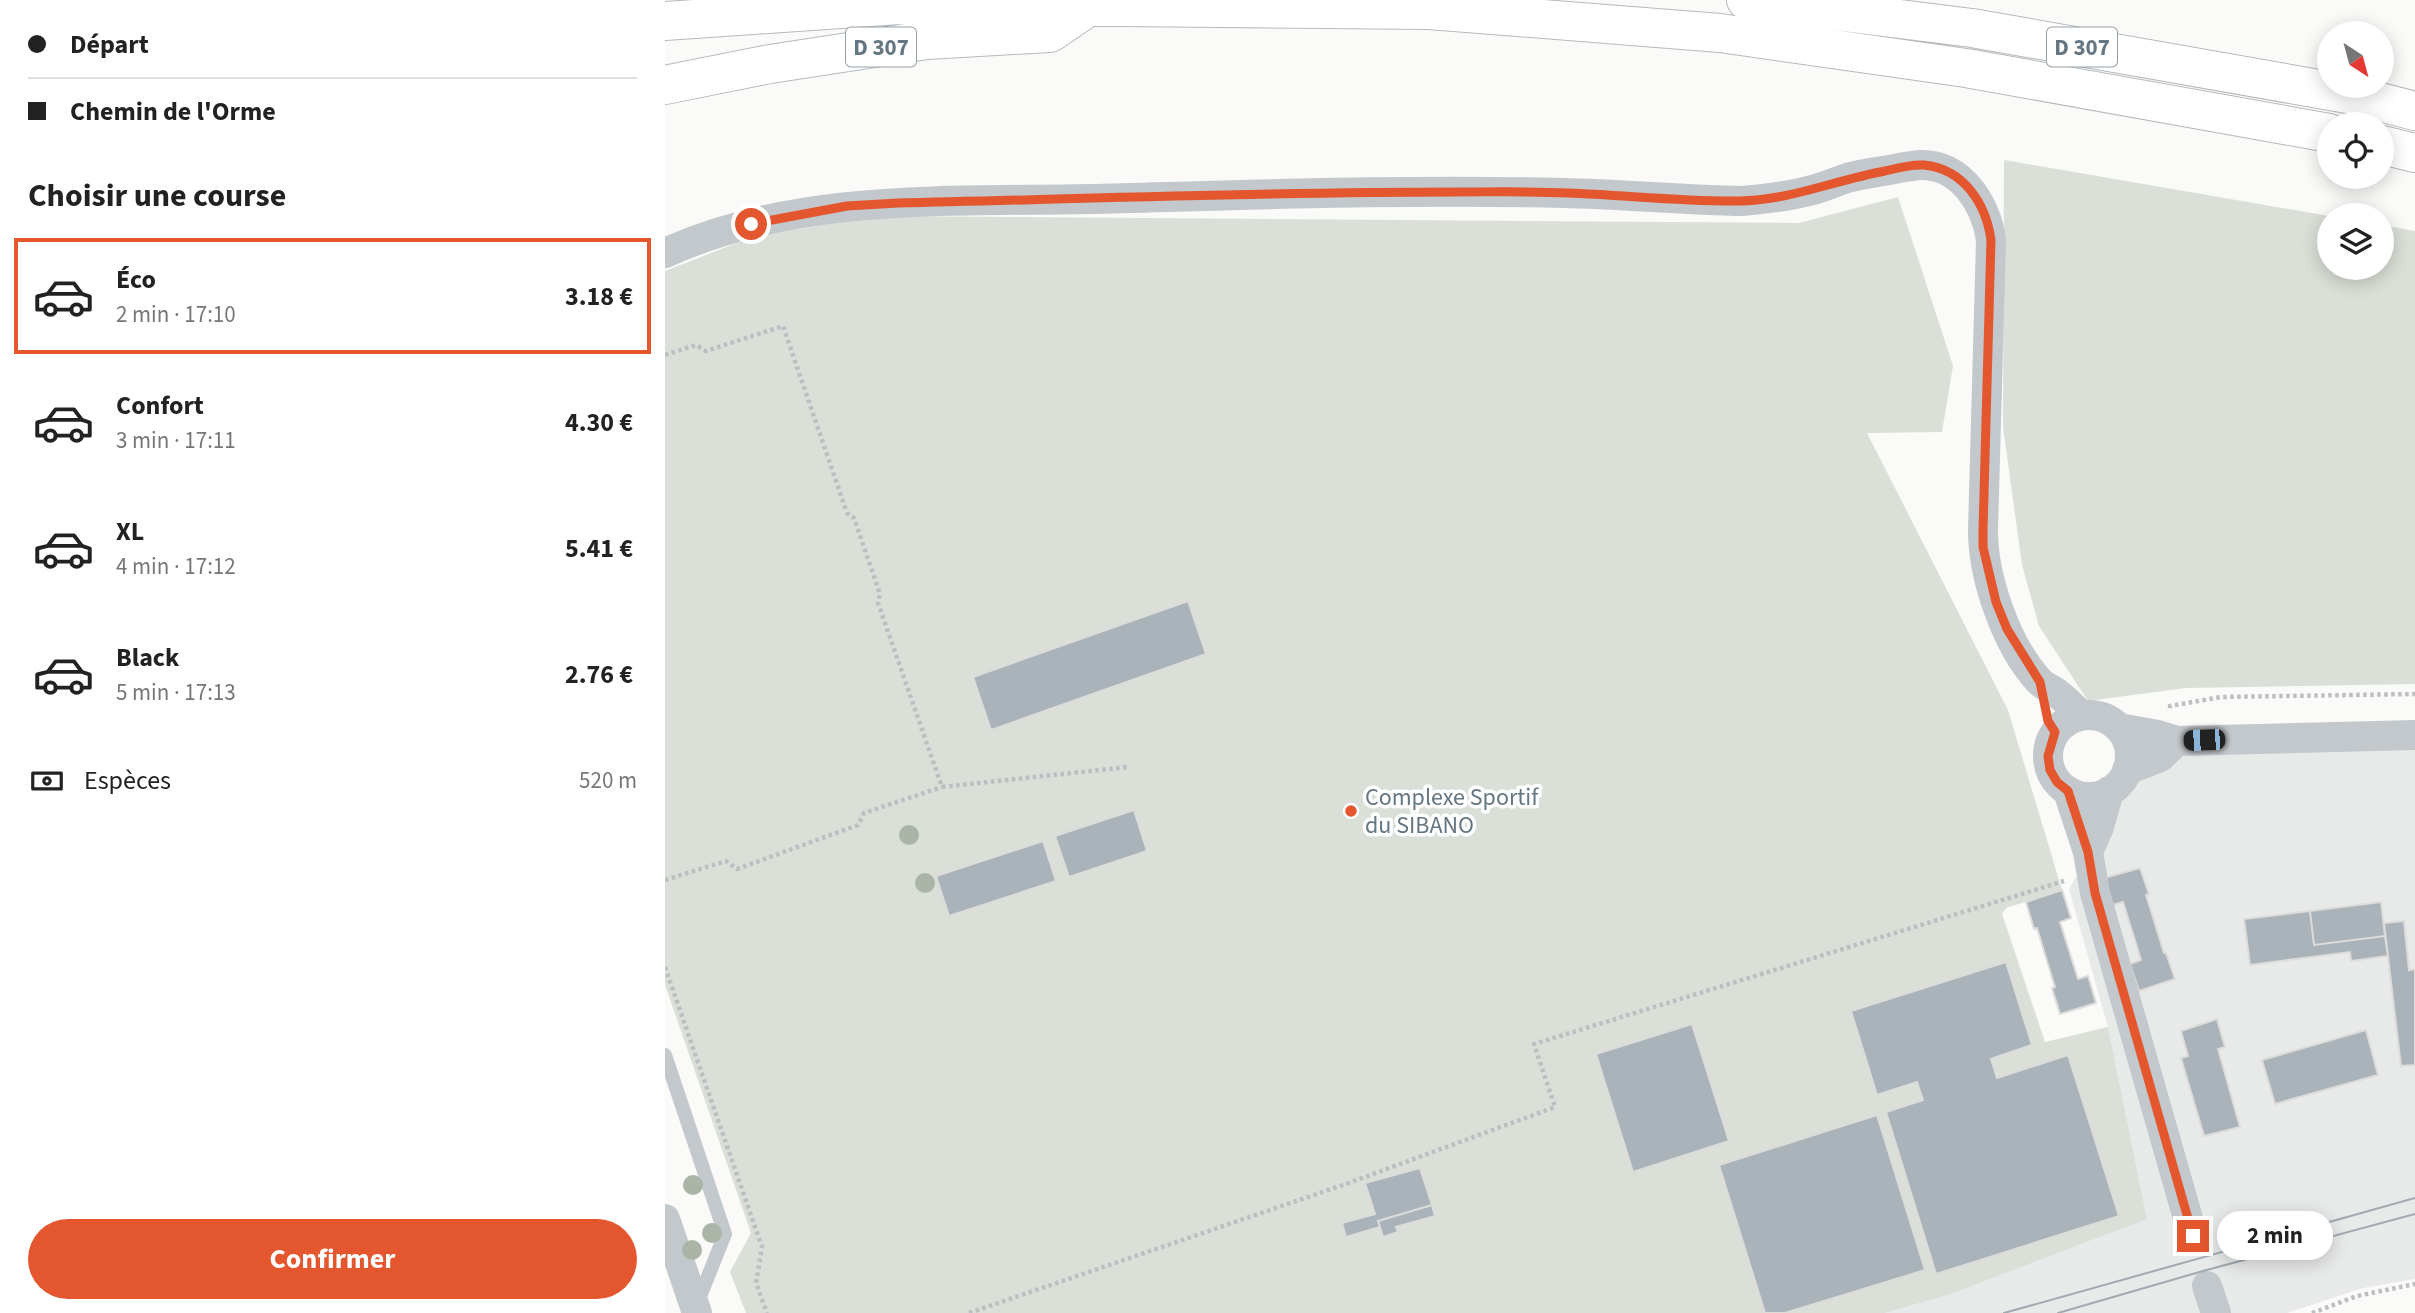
<!DOCTYPE html>
<html lang="fr">
<meta charset="utf-8">
<style>
body{margin:0;font-family:"Source Sans 3",sans-serif;background:#f2f2f2;color:#222;height:100vh;display:flex;flex-direction:column;font-size:26px;white-space:nowrap}
*{box-sizing:border-box;margin:0}
p{font-size:23px;color:#767676}
.icon{flex:none;width:38px;height:38px;fill:none;stroke:currentColor;stroke-width:2;stroke-linecap:round;stroke-linejoin:round}
.map{position:relative;flex:1;overflow:hidden}
.sheet{display:flex;flex-direction:column;background:#fff;width:665px}
.sheet>*{flex:none}
.top-card{display:grid;align-content:center;height:154px;padding:0 28px;background:#fff}
.needle{width:46px;rotate:144deg}
.fabs{position:absolute;left:1652px;top:21px;display:grid;gap:14px}
.fabs a{display:grid;place-items:center;width:77px;height:77px;border-radius:50%;background:#fff;box-shadow:0 4px 18px #0003;font-size:35px}
.end{position:absolute;width:32px;height:32px;margin:-16px;border:9px solid #e4572e;background:#fff;box-shadow:0 0 0 4px #fff}
.from{border-radius:50%}
.bubble{position:absolute;height:49px;border-radius:24px;background:#fff;box-shadow:0 4px 18px #0003;font-size:23px;font-weight:700;line-height:49px;text-align:center}
.car{position:absolute;width:21px;height:42px;margin:-21px -10px;border-radius:9px;box-shadow:0 0 5px 2px #0007;background:linear-gradient(#222 24%,#8ab4d8 0 40%,#222 0 76%,#8ab4d8 0 86%,#222 0)}
.top-card b{display:flex;align-items:center;gap:24px;height:66px;font-size:26px}
.top-card b+b{border-top:2px solid #e0e0e0}
.top-card i{width:18px;height:18px;background:#222}
ul{padding:0;list-style:none}
li{display:flex;align-items:center;gap:21px;height:116px;margin:0 14px 10px;padding:0 14px;border:4px solid transparent;border-radius:0px}
li div{flex:1}
li b{display:block;font-size:26px}
li em{font-style:normal;font-weight:700}
li.active{border-color:#e4572e}
li>.icon{width:63px;height:63px;stroke-width:1.5}
h2{padding:0 28px;font-size:32px;line-height:84px}
.pay{display:flex;align-items:center;gap:18px;height:77px;padding:0 28px;font-size:26px}
.pay p{margin-inline-start:auto}
.action{display:flex;gap:14px;margin-top:auto;padding:14px 28px}
.action a{flex:1;height:80px;border-radius:42px;background:#e4572e;color:#fff;font-size:28px;font-weight:700;line-height:80px;text-align:center}
main{display:flex;flex:1;min-height:0}
.map>svg:first-child{display:block}
.built{fill:#e8e9e9}
.green{fill:#dadfd7}
.building{fill:#aab3b9;stroke:#dcdcda;stroke-width:2}
.lines{fill:none;stroke-linecap:round;stroke-linejoin:round}
.primary-casing{stroke:#b5babe;stroke-width:40}
.path{stroke:#bbbfc2;stroke-width:4.5;stroke-dasharray:3.5 3.5;stroke-linecap:butt}
.service{stroke:#c3c8cc;stroke-width:14}
.minor{stroke:#c3c8cc;stroke-width:30}
.primary{stroke:#fff;stroke-width:38}
.tram{stroke:#a2aab0;stroke-width:2}
.tree{fill:#aab4a7}
.route{stroke:#e4572e;stroke-width:9}
.poi-dot{fill:#e4572e;stroke:#fff;stroke-width:2.5}
.labels{text-anchor:middle;dominant-baseline:central;stroke-width:7;stroke-linejoin:round;paint-order:stroke}
.shield{fill:#fff;stroke:#939fa8;stroke-width:2}
.shield-label{font-size:23px;font-weight:bold;fill:#657683}
.poi-label{font-size:24px;fill:#657683;stroke:#fff;text-anchor:start}
</style>
<main>
<section class="sheet">
<div class="top-card">
<b><i class="from"></i>Départ</b>
<b><i></i>Chemin de l'Orme</b>
</div>
<h2>Choisir une course</h2>
<ul>
<li class="active"><svg class="icon" aria-label="car" viewBox="0 0 24 24"><path d="M5 17H2v-5l4-1 3-4h7l3 4 3 1v5h-3M9 17h6M6 11h13"/><circle cx="7" cy="17" r="2"/><circle cx="17" cy="17" r="2"/></svg><div><b>Éco</b><p>2 min · 17:10</p></div><em>3.18 €</em></li>
<li><svg class="icon" aria-label="car" viewBox="0 0 24 24"><path d="M5 17H2v-5l4-1 3-4h7l3 4 3 1v5h-3M9 17h6M6 11h13"/><circle cx="7" cy="17" r="2"/><circle cx="17" cy="17" r="2"/></svg><div><b>Confort</b><p>3 min · 17:11</p></div><em>4.30 €</em></li>
<li><svg class="icon" aria-label="car" viewBox="0 0 24 24"><path d="M5 17H2v-5l4-1 3-4h7l3 4 3 1v5h-3M9 17h6M6 11h13"/><circle cx="7" cy="17" r="2"/><circle cx="17" cy="17" r="2"/></svg><div><b>XL</b><p>4 min · 17:12</p></div><em>5.41 €</em></li>
<li><svg class="icon" aria-label="car" viewBox="0 0 24 24"><path d="M5 17H2v-5l4-1 3-4h7l3 4 3 1v5h-3M9 17h6M6 11h13"/><circle cx="7" cy="17" r="2"/><circle cx="17" cy="17" r="2"/></svg><div><b>Black</b><p>5 min · 17:13</p></div><em>2.76 €</em></li>
</ul>
<div class="pay"><svg class="icon" aria-label="cash" viewBox="0 0 24 24"><path d="M3 7h18v10H3z"/><circle cx="12" cy="12" r="2"/></svg>Espèces<p>520 m</p></div>
<div class="action"><a>Confirmer</a></div>
</section>
<div class="map">
<svg width="1750" height="1313" viewBox="0 0 1750 1313">
<rect width="100%" height="100%" fill="#fafaf8"/>
<path class="built" d="M1750 748V1279L1698 1288 1622 1313H1220L1286 1294 1482 1219 1443 1027 1404 889 1464 785 1525 751Z"/>
<path class="green" d="M1339 160 1664 216V268H1717V225L1750 231V684L1520 688 1423 701 1374 626 1357 565 1338 427Z
M1233 197 1288 366 1277 432 1202 433 1343 710 1397 890 1341 908 1337 914 1380 1042 1443 1027 1482 1219 1286 1294 1220 1313H81L65 1272 86 1233 0 985V271L87 237 211 216 1134 223Z"/>
<path class="building" d="M523 601 541 654 326 730 308 677Z
M469 810 482 851 404 877 390 836Z
M378 841 391 881 284 916 271 876Z
M1475 868 1484 894 1481 895 1499 953H1501L1510 979 1474 991 1465 964 1476 960 1458 902 1448 905 1439 878Z
M1397 890 1406 918 1395 922 1413 979 1423 976 1431 1003 1395 1014 1387 988 1390 987 1372 928 1369 929 1361 902Z
M1716 902 1720 936 1649 945 1645 911Z
M1645 911 1649 945 1720 936 1723 956 1686 961 1685 952 1585 965 1579 919Z
M1739 921 1744 970 1750 969V1065L1736 1066 1719 923Z
M1341 962 1367 1045 1326 1059 1332 1078 1403 1055 1454 1216 1271 1274 1221 1112 1258 1100 1252 1082 1212 1095 1186 1011Z
M1552 1019 1560 1047 1553 1049 1575 1127 1539 1136 1516 1058 1523 1056 1516 1031Z
M1027 1024 1064 1141 968 1172 931 1054Z
M1701 1030 1713 1075 1610 1104 1597 1060Z
M1212 1115 1260 1270 1120 1313H1100L1054 1165Z
M755 1168 767 1205 713 1221 715 1227 681 1237 677 1223 710 1214 700 1183Z
M767 1205 770 1216 731 1227 733 1232 718 1237 713 1221Z"/>
<g class="lines">
<defs>
<path id="primary" d="M1081 0 1307 28 1688 95 1750 111
M0 21 234 5 764 10 1055 33 1301 68 1664 133
M0 85 105 64 262 40 385 33 426 5
M1717 145 1750 153"/>
</defs>
<use href="#primary" class="primary-casing"/>
<path class="path" d="M0 355 31 345 41 351 118 326 182 513 189 518 215 594 213 603 277 787 462 767
M1505 708V706L1556 697 1750 694
M0 880 61 861 72 869 193 825 199 813 277 787
M0 967 97 1247 91 1283 102 1313
M304 1313 681 1184 890 1107 869 1044 1399 881
M1647 1313 1692 1296 1750 1284"/>
<path class="service" d="M0 1055 60 1234 32 1304"/>
<path class="minor" d="M0 253C132 193 282 202 424 199 582 195 740 189 898 193 957 194 1017 200 1077 201 1102 199 1127 196 1151 189 1162 186 1171 182 1182 178 1193 175 1206 173 1218 171 1230 169 1243 166 1255 165 1297 164 1321 205 1326 240L1318 530C1318 578 1341 645 1374 681 1379 686 1386 689 1392 693 1401 700 1408 707 1416 715
M1383 756a41 41 0 1 1 82 0a41 41 0 1 1-82 0Z
M1454 728 1493 735 1512 741
M1462 770 1495 757 1512 741 1750 735
M1403 791 1423 852 1430 893 1528 1236
M1423 852 1434 827 1444 791
M0 1219 32 1313
M1542 1286 1551 1313"/>
<use href="#primary" class="primary"/>
<path class="tram" d="M1339 1313 1750 1198
M1393 1313 1538 1271 1750 1214"/>
</g>
<g class="tree">
<circle cx="244" cy="835" r="10"/>
<circle cx="260" cy="883" r="10"/>
<circle cx="28" cy="1185" r="10"/>
<circle cx="47" cy="1233" r="10"/>
<circle cx="27" cy="1250" r="10"/>
</g>
<g class="lines">
<path class="route" d="M86 224 182 206 233 203C418 199 603 192 789 192 827 192 865 191 903 193 960 195 1018 202 1075 201 1125 200 1171 180 1220 171 1232 168 1247 164 1259 165 1299 169 1321 204 1326 240L1318 530V547L1331 602 1342 629 1375 682 1383 721 1390 732 1383 756 1385 770 1392 782 1403 791 1423 852 1430 893 1528 1236"/>
</g>
<circle class="poi-dot" cx="686" cy="811" r="7"/>
<g class="labels">
<g class="shield">
<rect x="181" y="27.5" width="70" height="39" rx="5"/>
<rect x="1382" y="27.5" width="70" height="39" rx="5"/>
</g>
<g class="shield-label">
<text x="216" y="47">D 307</text>
<text x="1417" y="47">D 307</text>
</g>
<g class="poi-label">
<text x="700" y="797">Complexe Sportif<tspan x="700" dy="28">du SIBANO</tspan></text>
</g>
</g>
</svg>
<div class="fabs">
<a><svg class="needle" viewBox="-14 -14 28 28"><path d="M0-13l5 13h-10z" fill="#e53935"/><path d="M0 13l5-13h-10z" fill="#767676"/></svg></a>
<a><svg class="icon" aria-label="locate" viewBox="0 0 24 24"><circle cx="12" cy="12" r="6"/><path d="M12 2v4M12 18v4M2 12h4M18 12h4"/></svg></a>
<a><svg class="icon" aria-label="layers" viewBox="0 0 24 24"><path d="M12 4l9 5-9 5-9-5zM3 14l9 5 9-5"/></svg></a>
</div>
<i class="end from" style="left:86px;top:224px"></i>
<i class="end" style="left:1528px;top:1236px"></i>
<div class="bubble" style="left:1552px;top:1211px;width:116px">2 min</div>
<i class="car" style="left:1539px;top:740px;rotate:268deg"></i>
</div>
</main>
